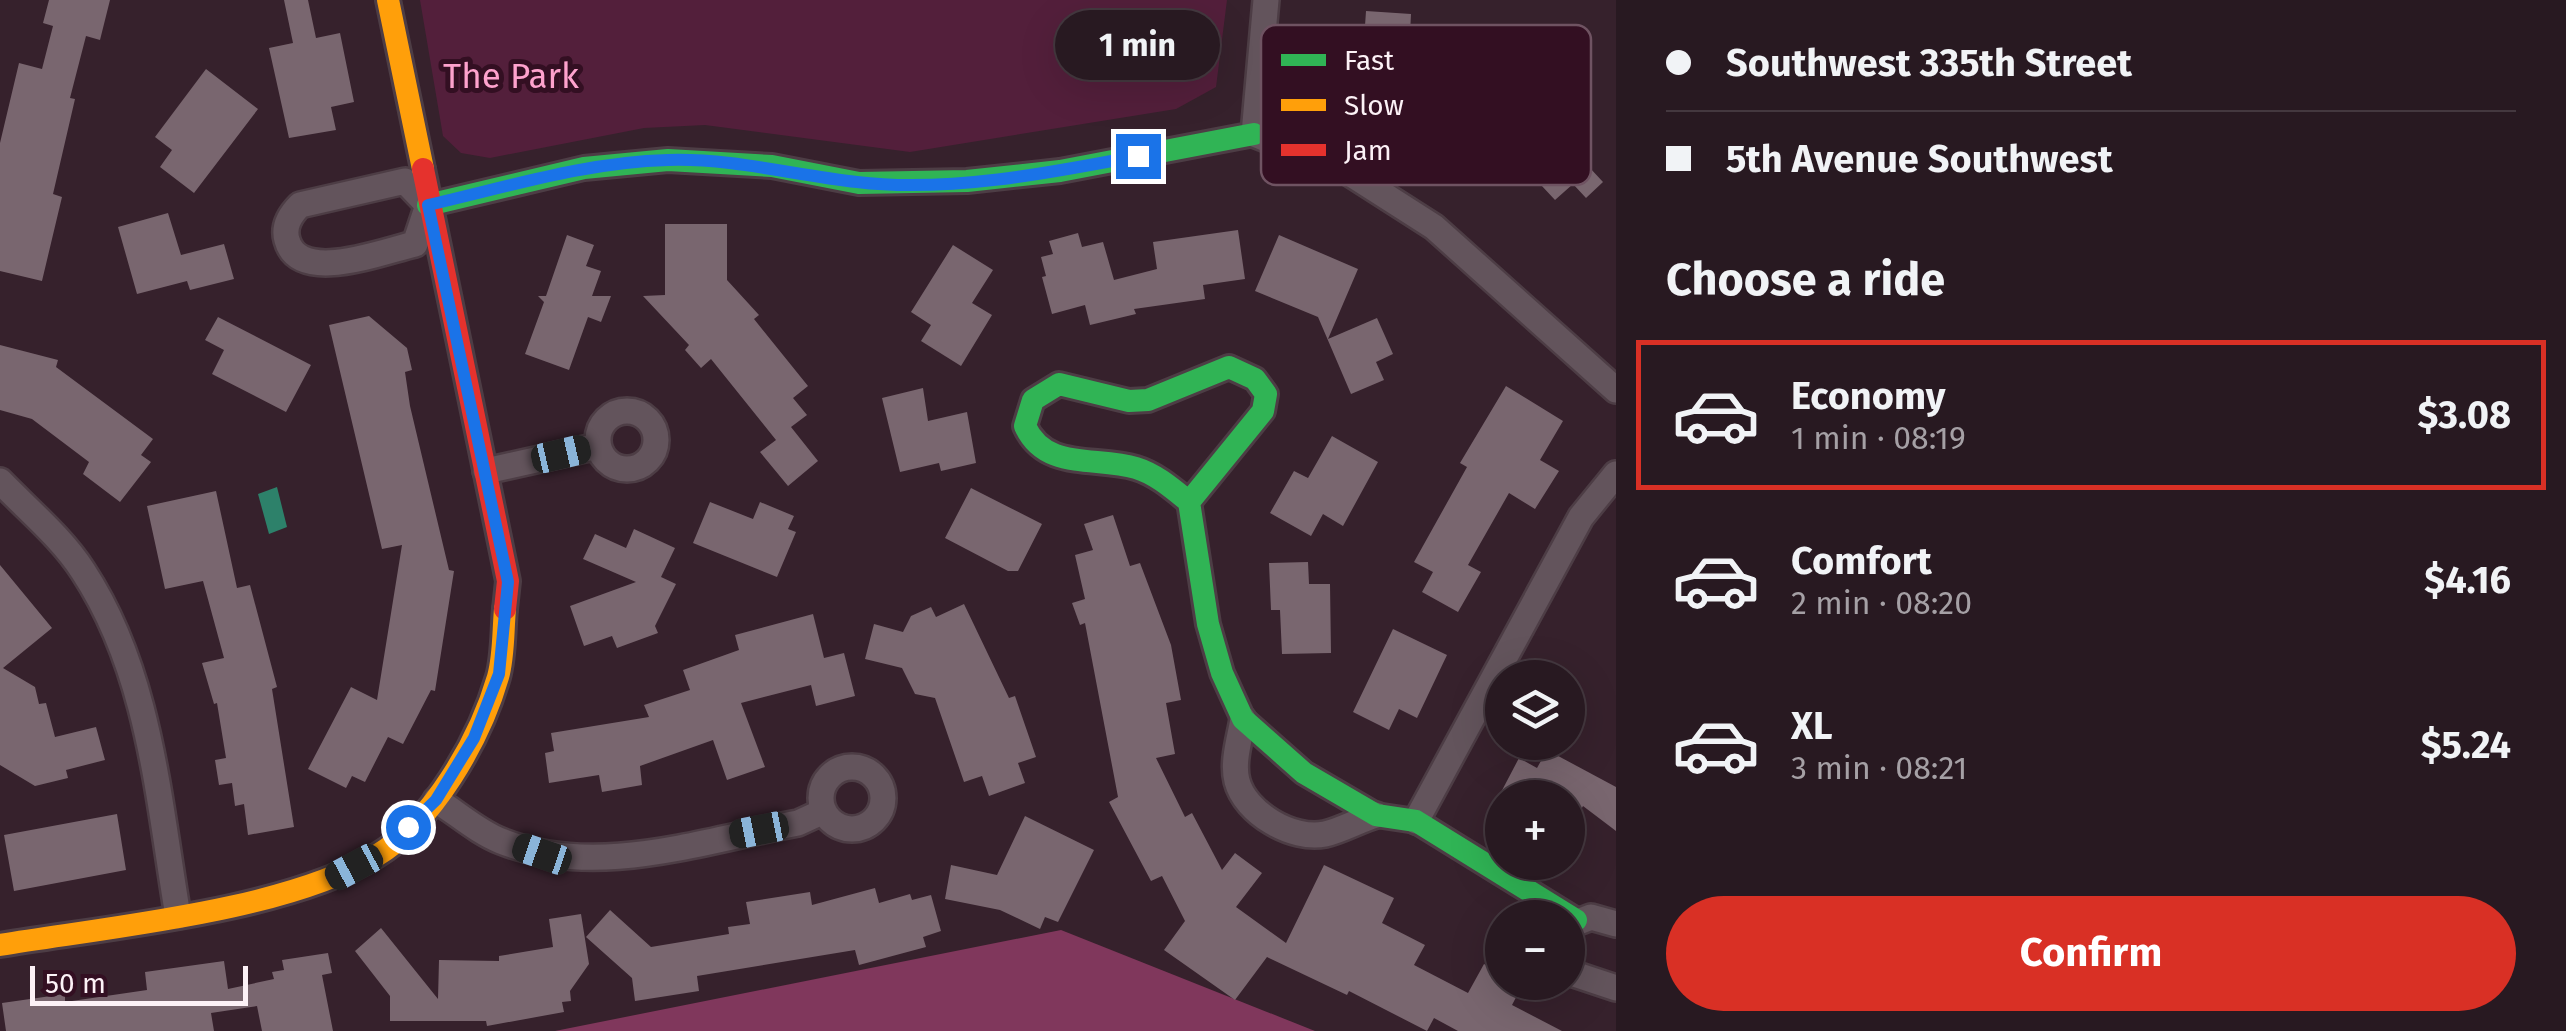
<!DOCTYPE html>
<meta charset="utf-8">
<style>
body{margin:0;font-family:"Fira Sans",sans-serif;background:#30222a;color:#f1f3f6;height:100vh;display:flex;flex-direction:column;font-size:38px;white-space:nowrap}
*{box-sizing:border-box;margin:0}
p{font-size:32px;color:#a5a0a5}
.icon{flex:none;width:55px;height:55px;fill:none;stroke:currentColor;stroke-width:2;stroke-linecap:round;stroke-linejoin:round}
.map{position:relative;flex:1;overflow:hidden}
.details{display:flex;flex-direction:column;background:#281921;width:950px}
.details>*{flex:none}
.hud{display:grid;align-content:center;height:220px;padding:0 50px;background:#281921}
.fabs{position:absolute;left:1485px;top:660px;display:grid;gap:20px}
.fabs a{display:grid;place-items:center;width:100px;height:100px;border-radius:50%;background:#281921;box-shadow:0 10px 40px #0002,0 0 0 2px #44383f;font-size:50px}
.scale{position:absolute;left:30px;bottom:25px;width:218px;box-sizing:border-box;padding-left:10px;border:5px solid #fcf1f6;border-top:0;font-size:28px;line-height:35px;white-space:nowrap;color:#fcf1f6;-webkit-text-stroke:8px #330f22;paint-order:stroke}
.end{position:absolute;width:45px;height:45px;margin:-22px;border:12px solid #1a73e8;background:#fff;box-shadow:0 0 0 5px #fff}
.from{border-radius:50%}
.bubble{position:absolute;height:70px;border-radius:35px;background:#281921;box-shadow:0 10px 40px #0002,0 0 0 2px #44383f;font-size:32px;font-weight:700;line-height:70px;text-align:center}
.car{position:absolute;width:30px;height:60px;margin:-30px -15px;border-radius:12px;box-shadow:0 0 8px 2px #0007;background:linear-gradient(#222 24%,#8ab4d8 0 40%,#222 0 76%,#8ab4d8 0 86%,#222 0)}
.hud b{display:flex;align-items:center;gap:35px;height:95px;font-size:38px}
.hud b+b{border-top:2px solid #44383f}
.hud i{width:25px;height:25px;background:#f1f3f6}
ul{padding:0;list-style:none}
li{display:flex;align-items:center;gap:30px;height:150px;margin:0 20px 15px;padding:0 30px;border:5px solid transparent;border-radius:0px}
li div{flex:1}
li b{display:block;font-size:38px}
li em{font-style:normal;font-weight:700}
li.active{border-color:#d93025}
li>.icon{width:90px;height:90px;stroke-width:1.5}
h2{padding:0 50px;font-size:45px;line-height:120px}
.action{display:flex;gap:20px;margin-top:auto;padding:20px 50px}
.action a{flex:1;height:115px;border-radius:60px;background:#d93025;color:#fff;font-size:40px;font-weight:700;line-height:115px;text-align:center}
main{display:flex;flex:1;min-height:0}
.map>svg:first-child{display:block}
.green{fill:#531f3b}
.forest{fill:#80375c}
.water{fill:#2d816a}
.building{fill:#79666f}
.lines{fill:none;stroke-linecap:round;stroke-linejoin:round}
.street-casing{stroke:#4d3d45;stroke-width:30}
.fast-casing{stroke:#4d3d45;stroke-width:28}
.slow-casing{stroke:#4d3d45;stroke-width:28}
.jam-casing{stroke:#4d3d45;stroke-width:28}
.street{stroke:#63545c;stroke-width:25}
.fast{stroke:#30b455;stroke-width:22}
.slow{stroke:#ff9f0a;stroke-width:22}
.jam{stroke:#e5322d;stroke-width:22}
.route{stroke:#1a73e8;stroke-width:12}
.labels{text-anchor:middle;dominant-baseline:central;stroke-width:10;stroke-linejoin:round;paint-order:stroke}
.park-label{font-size:35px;fill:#fea2cd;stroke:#330f22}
.key{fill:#330f22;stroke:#6f5362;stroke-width:2.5}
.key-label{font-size:28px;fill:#fcf1f6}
</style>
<main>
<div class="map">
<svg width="1616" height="1031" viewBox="0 0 1616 1031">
<rect width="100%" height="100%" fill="#36212c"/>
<path class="green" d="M420 0H1227L1216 87 1176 109 910 152 705 125 644 128 490 158 461 153 443 136Z"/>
<path class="forest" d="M1061 930 1315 1031H555Z"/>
<path class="water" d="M277 487 287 527 269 534 258 494Z"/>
<path class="building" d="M49 0H110L100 40 86 36 70 98 75 99 53 194 62 197 42 281 0 271V143L19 63 42 69 53 26 43 23Z
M284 0H308L316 38 340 33 354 102 331 107 336 130 289 138 269 48 293 43Z
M1366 11 1411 14 1410 34 1433 35 1428 113 1383 111 1385 72 1362 70Z
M206 69 258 109 194 193 160 167 172 150 155 137Z
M1536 110 1603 182 1586 198 1573 184 1555 200 1501 142Z
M168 213 181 255 224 244 234 279 190 290 187 281 137 294 118 227Z
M665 224H727V280L759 315 754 319 808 386 793 398 807 415 791 427 818 461 788 486 760 452 776 440 711 359 701 368 685 350 689 345 643 296 665 295Z
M1238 230 1245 279 1203 285 1205 299 1134 309 1136 314 1090 325 1085 305 1052 314 1042 277 1046 276 1041 257 1053 254 1049 241 1078 233 1082 247 1103 242 1114 280 1157 269 1153 242Z
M567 235 594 245 586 266 601 271 592 296H611L601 322 588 317 569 370 525 354 544 302 538 296H546Z
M1279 235 1358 269 1328 339 1377 318 1393 354 1376 362 1384 380 1351 394 1318 317 1255 291Z
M953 245 993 270 972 303 992 315 961 366 921 341 931 325 911 312Z
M369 316 407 348 412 370 405 372 410 406 449 570 454 571 435 691 431 690 403 744 388 737 365 782 352 776 346 788 308 769 351 687 377 700 402 545 382 549 329 325Z
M218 317 311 365 286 412 212 374 224 350 205 340Z
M0 345 58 360 56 367 153 439 141 455 151 462 120 502 83 474 89 462 32 419 0 410Z
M1506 386 1563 421 1540 460 1559 471 1535 509 1509 493 1468 565 1481 572 1458 612 1422 592 1433 572 1414 562 1467 467 1460 463Z
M923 388 928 421 967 412 976 463 941 471 939 463 900 472 882 398Z
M1332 436 1378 462 1343 526 1323 514 1311 536 1270 513 1294 471 1308 478Z
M971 488 1042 524 1018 571H1008L945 538Z
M216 491 237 588 250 585 277 687 272 689 294 827 248 835 244 804 235 806 232 783 219 785 215 760 226 758 217 703 214 704 202 663 224 658 203 581 165 589 147 506Z
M710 502 753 519 760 502 794 516 788 529 796 532 777 577 693 543Z
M1113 515 1130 566 1140 563 1171 645 1181 700 1166 703 1175 754 1156 758 1185 817 1192 813 1222 870 1235 853 1262 873 1236 907 1286 943 1324 865 1394 898 1382 923 1425 945 1414 965 1468 993 1484 964 1502 973V982H1524L1512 1005 1562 1031H1458L1434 1018 1427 1031 1349 991 1347 995 1267 957 1235 1000 1164 950 1185 921 1162 876 1151 881 1109 802 1118 797 1085 623 1080 625 1072 603 1085 599 1075 555 1093 550 1084 524Z
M634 529 675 548 661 577 676 584 655 626 658 633 617 648 612 636 584 646 570 606 636 582 583 559 595 534 626 548Z
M1308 562 1309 584H1330L1331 653 1282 654 1280 610H1271L1269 563Z
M0 565 52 628 3 668 35 687 39 704 46 703 55 737 96 727 105 760 66 770 68 778 35 786 0 765Z
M964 604 1009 698 1015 696 1036 757 1018 763 1025 783 989 796 982 776 964 782 935 698 915 694 902 668 865 659 874 624 903 632 911 616 931 607 936 617Z
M813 614 824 658 844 653 855 696 816 706 811 685 741 703 765 767 727 780 713 740 640 766 642 785 602 792 599 775 549 783 545 753 554 751 551 733 649 717 644 705 690 690 683 670 739 650 735 635Z
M1393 629 1447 655 1417 718 1399 709 1389 730 1353 712Z
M1547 750 1616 787V831L1583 806 1568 834V798H1498L1519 758 1537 768Z
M117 814 126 870 14 891 4 835Z
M1025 816 1094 850 1058 922 1045 917 1040 929 1000 910 945 899 951 865 997 875Z
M875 888 879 903 910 894 912 900 931 895 941 931 923 937 926 947 859 965 855 950 697 976 699 991 635 1001 632 978 586 937 610 910 651 947 729 934 728 927 750 924 746 902 810 892 812 905Z
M581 914 589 964 570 991 571 1001 562 1002 564 1012 487 1026 486 1021H390V996L355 951 381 928 438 999 439 960 499 961V956L553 947 549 919Z
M328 953 332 973 322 975 333 1031H262L257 1006 211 1013 214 1031H6L2 1003 65 994V1002L147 990 145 972 224 961 228 989 274 979 272 972 284 970 282 960Z"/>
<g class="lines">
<defs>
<path id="street" d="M1266 0 1254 134 1348 172 1434 227 1616 390
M405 181 428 205 415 244C383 251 299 285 287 240 283 226 290 215 300 205Z
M598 440a29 29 0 1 1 58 0a29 29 0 1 1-58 0Z
M486 471 598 446
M0 481C28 510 62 538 83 571 150 673 158 798 178 916
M1243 719C1240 738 1232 762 1237 781 1245 813 1293 841 1325 834 1342 830 1359 820 1376 815
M821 798a31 31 0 1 1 62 0a31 31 0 1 1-62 0Z
M436 800C457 813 478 832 501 841 596 879 701 841 798 823L824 811
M1416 821 1581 517 1616 474
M1568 926 1591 917 1616 924
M1568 972 1616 988"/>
<path id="fast" d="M428 205 584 168 668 160 772 166 859 183 967 181 1060 171 1254 134
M1189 502C1173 489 1156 474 1136 468 1096 456 1045 471 1025 426L1033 400 1059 384 1129 401 1148 400 1229 367 1255 379 1266 394 1263 411 1189 502 1208 624 1222 673 1243 719 1304 773 1376 815 1416 821 1576 920"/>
<path id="slow" d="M388 0 423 169
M0 945C109 927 284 911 376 856 433 822 480 739 498 677 504 656 503 630 505 609"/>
<path id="jam" d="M423 169 508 581 505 609"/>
</defs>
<use href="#street" class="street-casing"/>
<use href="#fast" class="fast-casing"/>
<use href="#slow" class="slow-casing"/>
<use href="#jam" class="jam-casing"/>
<use href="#street" class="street"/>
<use href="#fast" class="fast"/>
<use href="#slow" class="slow"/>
<use href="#jam" class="jam"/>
</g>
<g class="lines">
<path class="route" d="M408 827 436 800 474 738 499 674 508 582 428 205C507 187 586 162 668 160 732 158 793 175 857 182 946 193 1050 173 1138 156"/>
</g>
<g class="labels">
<g class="park-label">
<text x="511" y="76">The Park</text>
</g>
</g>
<rect x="1261" y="25" width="330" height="160" rx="15" class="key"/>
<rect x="1281" y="54" width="45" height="12" fill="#30b455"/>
<rect x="1281" y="99" width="45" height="12" fill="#ff9f0a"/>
<rect x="1281" y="144" width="45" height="12" fill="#e5322d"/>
<g class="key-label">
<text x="1344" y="70">Fast</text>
<text x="1344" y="115">Slow</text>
<text x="1344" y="160">Jam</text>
</g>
</svg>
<div class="fabs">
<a><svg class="icon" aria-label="layers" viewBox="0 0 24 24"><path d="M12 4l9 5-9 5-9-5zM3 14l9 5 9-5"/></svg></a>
<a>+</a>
<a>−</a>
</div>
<div class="scale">50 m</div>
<i class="end from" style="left:408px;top:827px"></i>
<i class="end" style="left:1138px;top:156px"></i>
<div class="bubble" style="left:1055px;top:10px;width:165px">1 min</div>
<i class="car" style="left:561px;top:454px;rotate:77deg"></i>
<i class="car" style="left:759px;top:830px;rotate:259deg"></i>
<i class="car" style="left:542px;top:854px;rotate:289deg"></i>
<i class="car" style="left:354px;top:867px;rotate:242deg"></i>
</div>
<section class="details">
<div class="hud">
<b><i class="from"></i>Southwest 335th Street</b>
<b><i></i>5th Avenue Southwest</b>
</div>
<h2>Choose a ride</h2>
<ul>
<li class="active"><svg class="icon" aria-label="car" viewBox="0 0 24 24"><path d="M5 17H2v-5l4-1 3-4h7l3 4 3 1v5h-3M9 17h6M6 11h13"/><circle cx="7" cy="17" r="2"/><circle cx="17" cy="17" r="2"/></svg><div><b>Economy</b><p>1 min · 08:19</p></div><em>$3.08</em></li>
<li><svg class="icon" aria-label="car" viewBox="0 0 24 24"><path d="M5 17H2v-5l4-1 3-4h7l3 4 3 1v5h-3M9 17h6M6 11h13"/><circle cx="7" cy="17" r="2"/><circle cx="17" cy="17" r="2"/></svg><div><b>Comfort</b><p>2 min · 08:20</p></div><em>$4.16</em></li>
<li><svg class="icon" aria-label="car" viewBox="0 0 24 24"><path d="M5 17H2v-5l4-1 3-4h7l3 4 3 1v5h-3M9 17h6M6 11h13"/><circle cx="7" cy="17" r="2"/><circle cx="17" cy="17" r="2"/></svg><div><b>XL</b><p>3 min · 08:21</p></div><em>$5.24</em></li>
</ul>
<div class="action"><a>Confirm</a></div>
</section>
</main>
